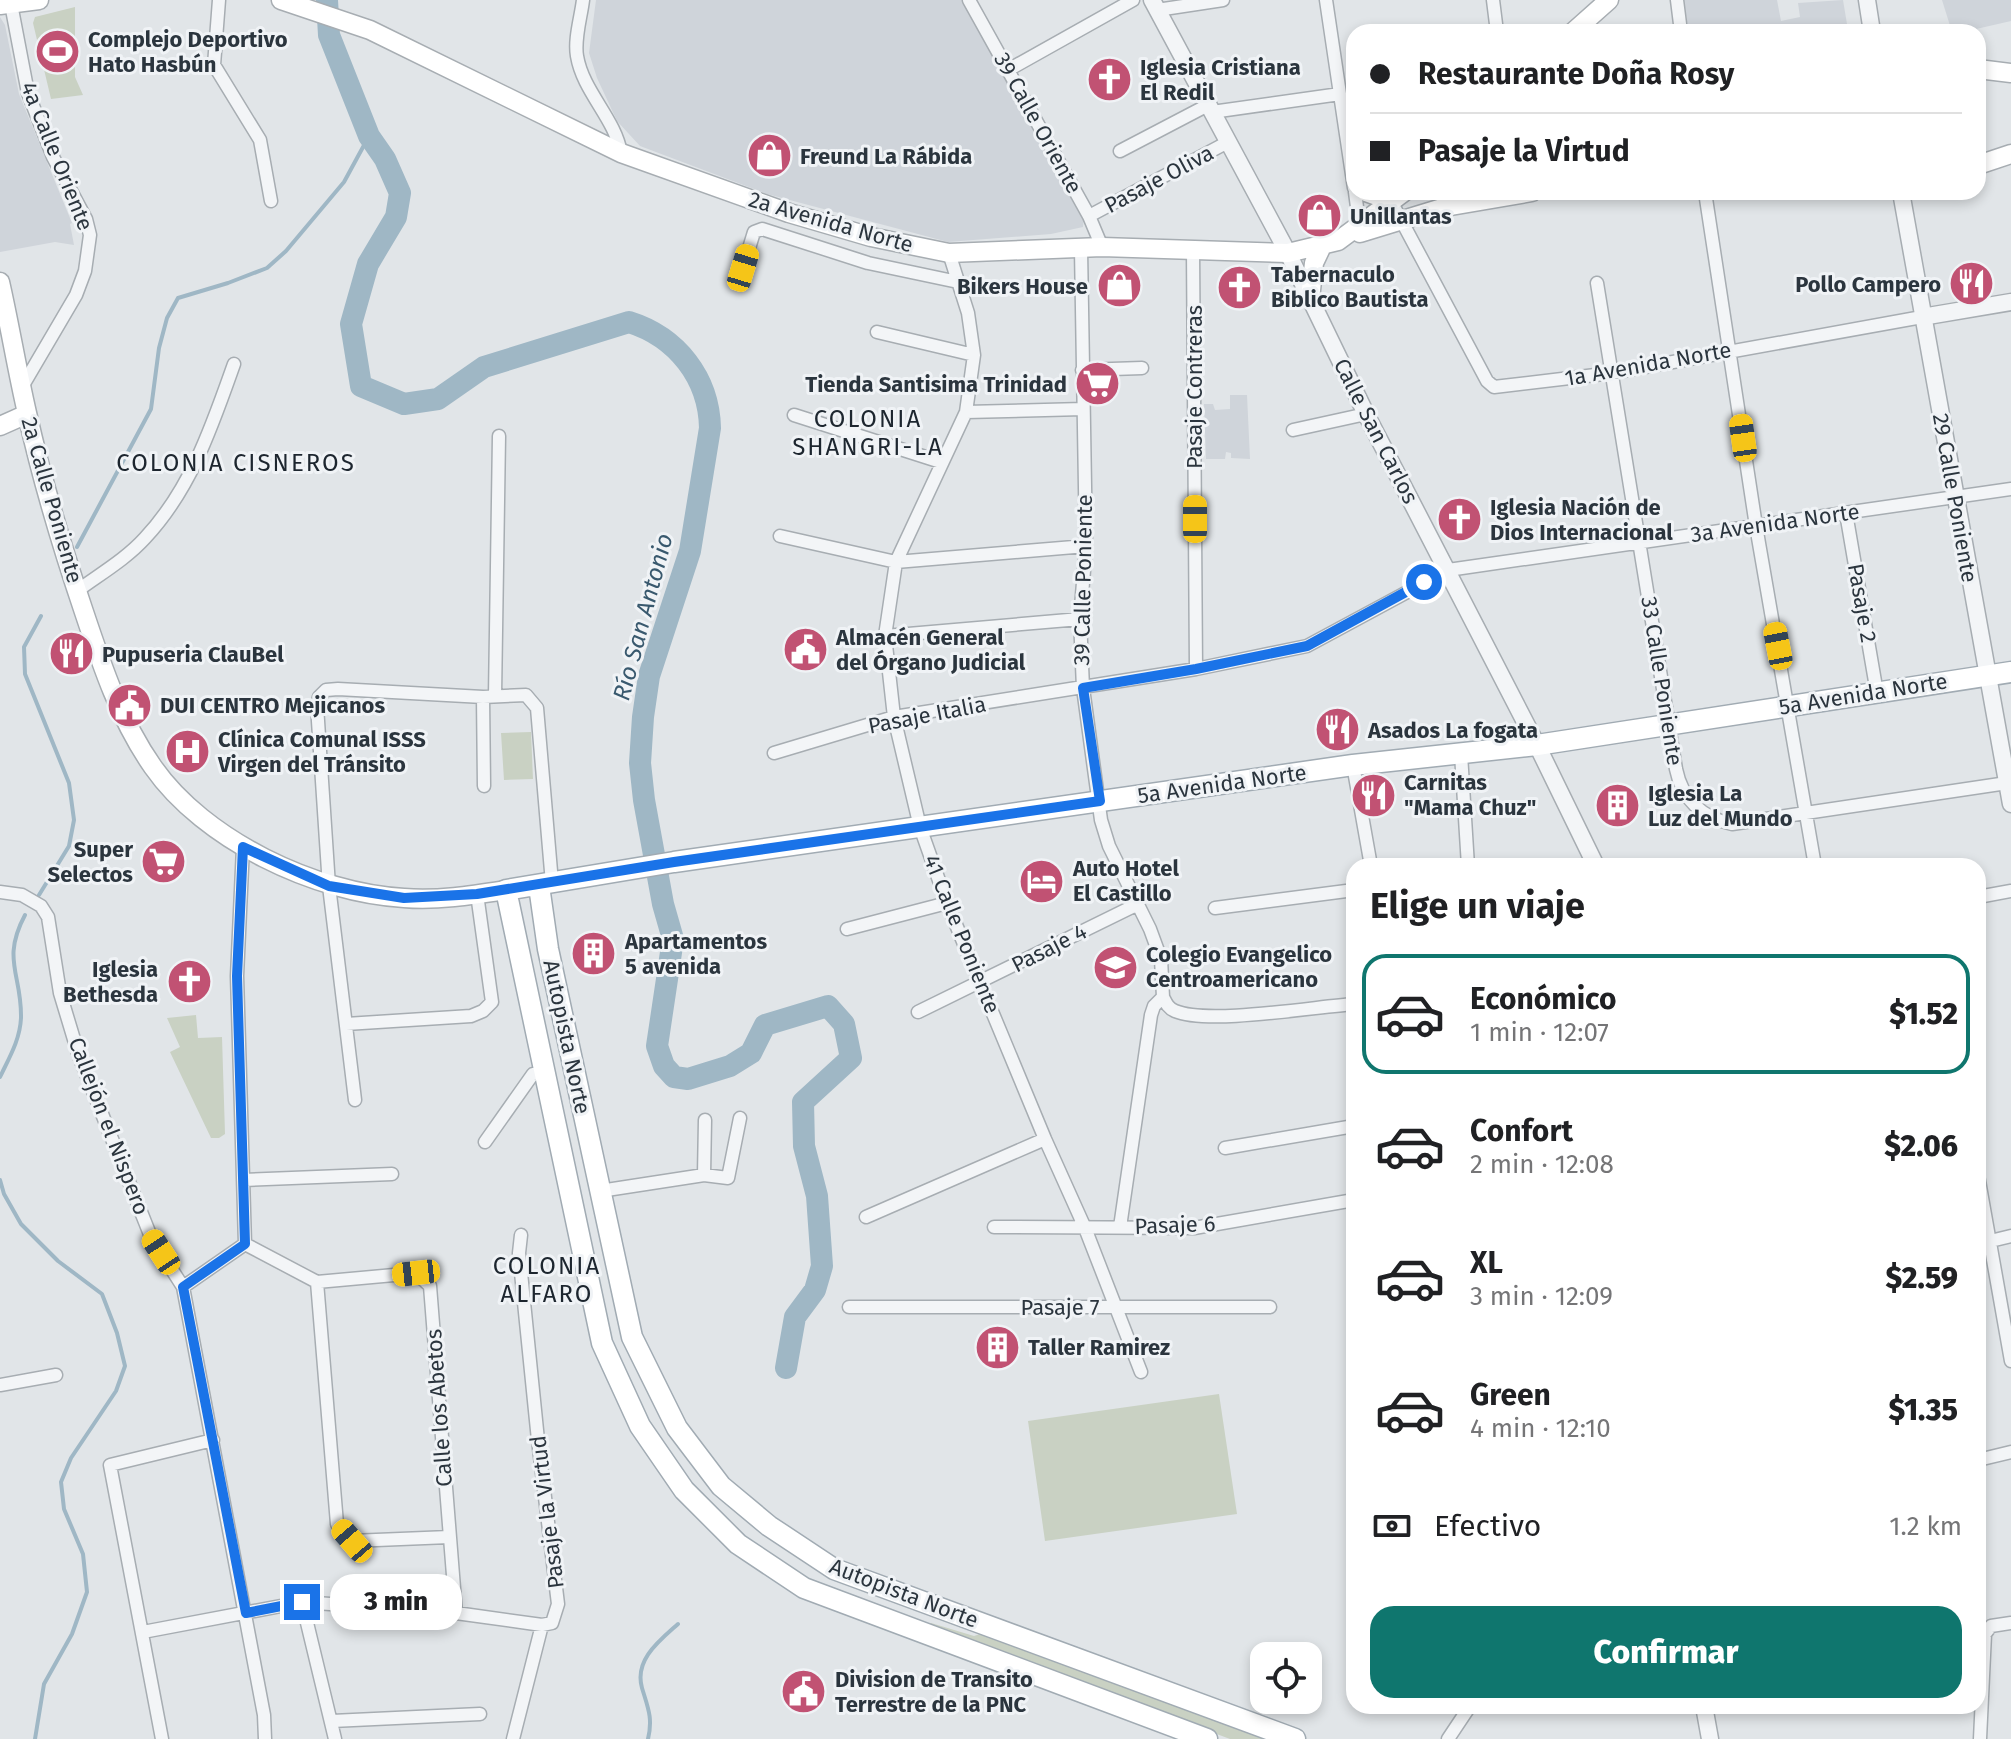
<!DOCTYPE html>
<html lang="es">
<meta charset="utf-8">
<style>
body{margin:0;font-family:"Fira Sans",sans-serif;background:#f6f6f6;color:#202124;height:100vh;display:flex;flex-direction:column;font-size:30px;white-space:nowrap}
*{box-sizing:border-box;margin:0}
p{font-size:26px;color:#757577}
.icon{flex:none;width:44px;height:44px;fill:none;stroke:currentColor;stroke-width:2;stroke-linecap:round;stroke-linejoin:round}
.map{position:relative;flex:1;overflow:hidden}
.details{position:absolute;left:1346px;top:858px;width:640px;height:856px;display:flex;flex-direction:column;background:#fff;border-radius:24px;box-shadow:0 4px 12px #0003}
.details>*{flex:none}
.top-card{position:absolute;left:1346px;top:24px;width:640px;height:176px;border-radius:24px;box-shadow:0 4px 12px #0003;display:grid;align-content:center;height:176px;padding:0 24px;background:#fff}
.tools{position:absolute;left:1250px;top:1642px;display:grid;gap:16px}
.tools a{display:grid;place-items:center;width:72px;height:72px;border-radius:16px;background:#fff;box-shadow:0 4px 12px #0003;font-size:40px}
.end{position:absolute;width:36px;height:36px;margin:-18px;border:10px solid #1a73e8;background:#fff;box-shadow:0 0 0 4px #fff}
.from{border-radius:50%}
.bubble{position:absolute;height:56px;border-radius:24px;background:#fff;box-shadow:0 4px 12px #0003;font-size:26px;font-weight:800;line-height:56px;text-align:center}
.car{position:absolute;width:24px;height:48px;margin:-24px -12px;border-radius:10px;box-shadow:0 0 6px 2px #0007;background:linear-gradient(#f5c518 24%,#345 0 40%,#f5c518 0 76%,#345 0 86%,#f5c518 0)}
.top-card b{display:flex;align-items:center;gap:28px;height:76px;font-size:30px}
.top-card b+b{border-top:2px solid #e0e0e0}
.top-card i{width:20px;height:20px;background:#202124}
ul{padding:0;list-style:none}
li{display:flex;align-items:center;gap:24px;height:120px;margin:0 16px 12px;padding:0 8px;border:4px solid transparent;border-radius:24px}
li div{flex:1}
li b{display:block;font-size:30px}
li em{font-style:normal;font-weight:800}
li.active{border-color:#0f766e}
li>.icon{width:72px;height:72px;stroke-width:1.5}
h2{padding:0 24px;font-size:36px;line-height:96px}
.pay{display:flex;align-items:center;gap:20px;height:88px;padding:0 24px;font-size:30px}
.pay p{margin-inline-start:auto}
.primary-button{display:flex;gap:16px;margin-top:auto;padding:16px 24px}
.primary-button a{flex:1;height:92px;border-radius:24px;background:#0f766e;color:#fff;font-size:32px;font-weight:800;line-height:92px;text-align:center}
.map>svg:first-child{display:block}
.built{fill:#cfd4da}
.green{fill:#c9d1c3}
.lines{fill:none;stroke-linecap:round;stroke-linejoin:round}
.stream{stroke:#9fb7c5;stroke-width:4}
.river{stroke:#9fb7c5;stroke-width:22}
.minor-casing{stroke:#a7adb2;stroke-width:15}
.tertiary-casing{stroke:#a7adb2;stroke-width:19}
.secondary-casing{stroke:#a7adb2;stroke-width:21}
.primary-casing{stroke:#a1abb3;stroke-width:23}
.minor{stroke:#f3f5f7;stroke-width:12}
.tertiary{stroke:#f3f5f7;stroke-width:16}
.secondary{stroke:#fff;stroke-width:18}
.primary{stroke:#fff;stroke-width:20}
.route{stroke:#1a73e8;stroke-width:10}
.labels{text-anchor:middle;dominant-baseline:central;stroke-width:6;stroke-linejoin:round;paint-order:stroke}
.poi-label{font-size:22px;font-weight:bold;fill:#2b353e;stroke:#f0f3f6;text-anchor:start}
.street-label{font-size:22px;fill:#2b353e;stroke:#f0f3f6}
.neighbourhood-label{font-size:24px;letter-spacing:2px;fill:#1d262f;stroke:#f0f3f6}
.water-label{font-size:24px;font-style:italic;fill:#39596e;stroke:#f0f3f6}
</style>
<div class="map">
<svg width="2011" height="1739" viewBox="0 0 2011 1739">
<rect width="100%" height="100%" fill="#e1e5e8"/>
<path class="built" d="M596 0H965L1084 215 1083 227 1051 234 948 242 767 194 640 146 617 121 597 78 589 53Z
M1683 0H1777L1781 21 1800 17 1798 3 1843 0 1848 30 1689 32Z
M1942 0H2011V21L1963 32H1952Z
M0 17 5 25 19 94 72 223 70 224 74 245 55 242 0 252Z
M1230 395H1247L1250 459 1231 458V453L1226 452 1225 459H1206L1204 404H1213L1215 410 1230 409Z"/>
<path class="green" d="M75 7V77L83 95 51 99 33 23 35 17Z
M531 732 533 779 504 780 501 733Z
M196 1015 198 1038 222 1037 225 1134 219 1138H211L170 1052 180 1047 167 1018Z
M1219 1394 1237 1514 1045 1541 1028 1421Z
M931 1623 974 1636 983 1633 1269 1739H1230L929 1625Z"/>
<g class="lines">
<path class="stream" d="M77 547 151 409 159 348 167 318 178 298 228 283 267 268 286 251 344 182 369 136
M39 895 69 846 74 820 69 783 25 674 24 647 41 616
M0 1077C9 1058 20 1040 21 1018 22 974 1 960 25 915
M0 1180 4 1194 21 1224 58 1261 102 1294 117 1333 125 1366 116 1391 71 1458 61 1482 64 1509 83 1554 87 1592 72 1634 44 1684 35 1739
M648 1739C653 1718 648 1708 642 1688 634 1660 659 1641 678 1624"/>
<path class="river" d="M327 0 329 35 369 136 385 159 400 193 396 217 368 264 351 324 361 386 404 404 438 399 484 367 629 322C677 337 709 378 710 428L690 551 649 676 643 717 640 763 644 800 663 904 673 939 657 1046 664 1066 674 1077 688 1079 730 1066 751 1053 765 1025 828 1006 844 1024 851 1058 803 1102 804 1146 817 1196 822 1266 815 1290 795 1317 786 1368"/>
<defs>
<path id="minor" d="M219 0 214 65 260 140 271 201
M583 0C581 17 574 39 577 56 583 92 615 118 621 153
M969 0 1089 216 1102 247
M1326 0 1354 188
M1493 0 1497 32
M1677 0 1681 32
M11 4 28 93 53 157 86 219 90 235 85 271 76 295 22 387
M1157 10 1223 0
M1008 70 1133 0
M1212 112 1340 94
M1120 151 1208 105
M1355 192 1360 230
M1705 192 1756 526 1815 866
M1391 201 1487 381 1494 387 1612 373 1922 317
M1089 216 1228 142
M1081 249 1086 546 1080 619 1083 688 1101 820 1109 846 1150 929 1161 959 1163 997 1154 1006 1151 1015 1120 1227
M1193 250 1196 669
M949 253 968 313 974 355 966 412 896 562 885 636 894 717 920 827 947 903 1045 1139 1085 1228 1141 1372
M743 268 754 232 762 229 868 263 958 282
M1597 283 1676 769C1682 799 1702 818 1732 824L2007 783
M877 332 974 355
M1082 370 1142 368
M966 412 1083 409
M794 415 941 462
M1293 430 1366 414
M1846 513 1877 693
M780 536 896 562 1086 546
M77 591C100 574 126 559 145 538 191 489 212 426 234 364
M885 636 1080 619
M495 696 499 436
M483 697 484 786
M774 753 894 717 1196 669 1307 646 1448 570 2011 489
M1461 754 1468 866
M1353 765 1371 866
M243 847 237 976 245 1244
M0 892 22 895 41 906 48 917 60 993 79 1056 151 1237 183 1287 264 1715 265 1739
M1978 897 2011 891
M1215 908 1354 890
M847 929 947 903
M1163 997C1166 1003 1168 1008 1175 1011 1208 1025 1313 1007 1354 1004
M918 1012 1136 905
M346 1024 471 1016 483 1011 492 1002 477 894
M355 1100 329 886 317 706 319 697 326 690 338 689 483 697 526 695 537 708 552 883
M485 1142 533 1074 543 1073
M1225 1148 1354 1126
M704 1175 705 1120
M1978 1175 2011 1361
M243 1180 392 1174
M600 1191 704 1175 728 1178 740 1118
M866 1217 1045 1139
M994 1227 1194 1228 1354 1200
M245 1244 317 1282 416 1273 430 1286 456 1613
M1978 1244 2011 1236
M317 1282 337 1524 352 1541 449 1537
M183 1287 245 1244
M849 1307H1270
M0 1385 56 1375
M1978 1460 2011 1452
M302 1602 335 1739
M143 1632 302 1602 456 1613 542 1625 552 1623 558 1604 538 1440 519 1253 521 1235
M332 1721 480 1714
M162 1739 110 1465 213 1440
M513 1739 542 1625
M1448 1739 1470 1706
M1980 1739 1985 1634 1991 1626 2011 1623"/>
<path id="tertiary" d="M1152 0 1288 253 1366 414 1537 745 1596 866
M1867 0 1872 32
M1901 192 2011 804
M1922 317 2011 302
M1704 1706 1710 1739"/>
<path id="secondary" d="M281 0 370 30 621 153 789 213 871 237 949 253 1102 247 1288 253 1338 241 1404 192
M0 5 39 0
M1573 32 1609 0
M1978 69 2011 73
M1978 165 2011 154
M1366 192 1391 201
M1360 233 1445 207 1532 192
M0 282C10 326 17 370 27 413 42 480 62 547 84 612 102 666 120 720 153 767 204 840 315 893 404 898 437 901 474 895 506 890
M1310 299 1314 263 1322 246
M0 426 27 414"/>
<path id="primary" d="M539 886 548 949 632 1337 677 1428 721 1486 769 1526 834 1569 1295 1739
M1207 1739 804 1588 738 1544 684 1490 640 1426 602 1343 506 890 674 862 1353 765 1537 745 2011 672"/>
</defs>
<use href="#minor" class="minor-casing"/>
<use href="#tertiary" class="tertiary-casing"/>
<use href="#secondary" class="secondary-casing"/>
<use href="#primary" class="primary-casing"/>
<use href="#minor" class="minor"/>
<use href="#tertiary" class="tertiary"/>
<use href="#secondary" class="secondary"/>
<use href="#primary" class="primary"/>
</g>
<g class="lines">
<path class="route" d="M302 1602 246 1613 183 1287 245 1244 237 976 243 847 329 886 404 898 477 894 674 862 1100 801 1083 688 1196 669 1307 646 1424 582"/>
</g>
<defs>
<symbol id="stadium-disc" viewBox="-11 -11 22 22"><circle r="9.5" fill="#c15273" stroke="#f0f3f6"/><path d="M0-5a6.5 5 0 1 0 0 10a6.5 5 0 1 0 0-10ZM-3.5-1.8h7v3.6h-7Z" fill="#fff"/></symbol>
<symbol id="church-disc" viewBox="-11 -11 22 22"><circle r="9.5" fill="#c15273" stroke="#f0f3f6"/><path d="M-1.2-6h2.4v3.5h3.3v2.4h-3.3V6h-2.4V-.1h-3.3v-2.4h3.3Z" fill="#fff"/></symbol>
<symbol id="shop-disc" viewBox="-11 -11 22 22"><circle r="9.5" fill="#c15273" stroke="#f0f3f6"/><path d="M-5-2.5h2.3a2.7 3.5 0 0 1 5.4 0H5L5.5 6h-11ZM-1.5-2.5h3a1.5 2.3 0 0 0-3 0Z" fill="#fff"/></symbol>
<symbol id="restaurant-disc" viewBox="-11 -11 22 22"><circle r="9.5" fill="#c15273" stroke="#f0f3f6"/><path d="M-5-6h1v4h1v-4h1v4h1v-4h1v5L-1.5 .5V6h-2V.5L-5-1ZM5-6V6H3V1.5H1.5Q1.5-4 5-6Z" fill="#fff"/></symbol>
<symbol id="supermarket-disc" viewBox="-11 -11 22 22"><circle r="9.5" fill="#c15273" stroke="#f0f3f6"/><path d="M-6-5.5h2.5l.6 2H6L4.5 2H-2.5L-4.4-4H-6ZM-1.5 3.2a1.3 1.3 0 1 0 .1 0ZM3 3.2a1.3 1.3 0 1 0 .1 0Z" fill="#fff"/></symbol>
<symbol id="civic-disc" viewBox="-11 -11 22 22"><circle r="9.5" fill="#c15273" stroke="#f0f3f6"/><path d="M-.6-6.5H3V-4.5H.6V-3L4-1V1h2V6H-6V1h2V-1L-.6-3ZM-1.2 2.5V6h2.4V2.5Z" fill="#fff"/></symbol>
<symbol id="hospital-disc" viewBox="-11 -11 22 22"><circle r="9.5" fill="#c15273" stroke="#f0f3f6"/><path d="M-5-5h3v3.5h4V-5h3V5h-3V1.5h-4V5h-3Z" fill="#fff"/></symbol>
<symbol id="building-disc" viewBox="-11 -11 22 22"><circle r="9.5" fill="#c15273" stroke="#f0f3f6"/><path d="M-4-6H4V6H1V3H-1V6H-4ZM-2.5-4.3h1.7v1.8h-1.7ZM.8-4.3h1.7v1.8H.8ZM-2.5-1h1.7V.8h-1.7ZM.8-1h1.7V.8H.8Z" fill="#fff"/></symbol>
<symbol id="hotel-disc" viewBox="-11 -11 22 22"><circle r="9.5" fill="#c15273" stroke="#f0f3f6"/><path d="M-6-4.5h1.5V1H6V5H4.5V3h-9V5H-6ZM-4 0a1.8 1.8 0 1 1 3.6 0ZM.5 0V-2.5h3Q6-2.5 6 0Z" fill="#fff"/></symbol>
<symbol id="school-disc" viewBox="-11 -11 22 22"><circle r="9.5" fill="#c15273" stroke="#f0f3f6"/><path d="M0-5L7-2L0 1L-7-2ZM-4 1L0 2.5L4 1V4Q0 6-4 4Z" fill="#fff"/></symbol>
</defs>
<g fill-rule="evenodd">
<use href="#stadium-disc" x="32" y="26" width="51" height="51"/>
<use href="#church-disc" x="1084" y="54" width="51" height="51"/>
<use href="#shop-disc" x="744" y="130" width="51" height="51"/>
<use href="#shop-disc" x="1294" y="190" width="51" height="51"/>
<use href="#restaurant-disc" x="1946" y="258" width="51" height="51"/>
<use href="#shop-disc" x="1094" y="260" width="51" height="51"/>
<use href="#church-disc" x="1214" y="262" width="51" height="51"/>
<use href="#supermarket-disc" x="1072" y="358" width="51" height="51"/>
<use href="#church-disc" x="1434" y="494" width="51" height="51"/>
<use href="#civic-disc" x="780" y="624" width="51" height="51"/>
<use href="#restaurant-disc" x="46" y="628" width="51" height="51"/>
<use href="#civic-disc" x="104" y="680" width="51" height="51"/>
<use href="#restaurant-disc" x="1312" y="704" width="51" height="51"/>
<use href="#hospital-disc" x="162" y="726" width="51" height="51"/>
<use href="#restaurant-disc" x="1348" y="770" width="51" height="51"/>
<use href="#building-disc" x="1592" y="780" width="51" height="51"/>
<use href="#supermarket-disc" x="138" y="836" width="51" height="51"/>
<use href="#hotel-disc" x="1016" y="856" width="51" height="51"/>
<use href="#building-disc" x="568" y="928" width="51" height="51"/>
<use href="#school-disc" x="1090" y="942" width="51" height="51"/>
<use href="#church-disc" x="164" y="956" width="51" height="51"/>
<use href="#building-disc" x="972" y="1322" width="51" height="51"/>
<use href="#civic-disc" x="778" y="1666" width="51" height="51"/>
</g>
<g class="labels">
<g class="poi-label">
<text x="88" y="39">Complejo Deportivo<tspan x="88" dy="25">Hato Hasbún</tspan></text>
<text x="1140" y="67">Iglesia Cristiana<tspan x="1140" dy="25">El Redil</tspan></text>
<text x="800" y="156">Freund La Rábida</text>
<text x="1350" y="216">Unillantas</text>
<text x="1271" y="274">Tabernaculo<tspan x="1271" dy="25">Biblico Bautista</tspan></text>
<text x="1941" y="284" text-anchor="end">Pollo Campero</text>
<text x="1088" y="286" text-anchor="end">Bikers House</text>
<text x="1067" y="384" text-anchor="end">Tienda Santisima Trinidad</text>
<text x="1490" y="507">Iglesia Nación de<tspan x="1490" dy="25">Dios Internacional</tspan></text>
<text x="836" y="637">Almacén General<tspan x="836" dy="25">del Órgano Judicial</tspan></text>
<text x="102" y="654">Pupuseria ClauBel</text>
<text x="160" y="705">DUI CENTRO Mejicanos</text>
<text x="1368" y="730">Asados La fogata</text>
<text x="218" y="739">Clínica Comunal ISSS<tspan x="218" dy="25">Virgen del Tránsito</tspan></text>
<text x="1404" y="782">Carnitas<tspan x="1404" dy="25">"Mama Chuz"</tspan></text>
<text x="1648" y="793">Iglesia La<tspan x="1648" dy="25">Luz del Mundo</tspan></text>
<text x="133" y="849" text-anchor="end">Super<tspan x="133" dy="25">Selectos</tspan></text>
<text x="1073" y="868">Auto Hotel<tspan x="1073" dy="25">El Castillo</tspan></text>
<text x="625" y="941">Apartamentos<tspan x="625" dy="25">5 avenida</tspan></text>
<text x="1146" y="954">Colegio Evangelico<tspan x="1146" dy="25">Centroamericano</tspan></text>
<text x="158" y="969" text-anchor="end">Iglesia<tspan x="158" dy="25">Bethesda</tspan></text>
<text x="1028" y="1347">Taller Ramirez</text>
<text x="835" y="1679">Division de Transito<tspan x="835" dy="25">Terrestre de la PNC</tspan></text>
</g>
<g class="street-label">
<text transform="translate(1038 123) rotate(61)">39 Calle Oriente</text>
<text transform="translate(57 156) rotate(68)">4a Calle Oriente</text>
<text transform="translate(1159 179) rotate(-28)">Pasaje Oliva</text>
<text transform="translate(831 222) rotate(16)">2a Avenida Norte</text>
<text transform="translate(1648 364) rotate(-10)">1a Avenida Norte</text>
<text transform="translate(1194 387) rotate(-90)">Pasaje Contreras</text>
<text transform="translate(1376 431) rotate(63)">Calle San Carlos</text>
<text transform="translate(1955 498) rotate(80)">29 Calle Poniente</text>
<text transform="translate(52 500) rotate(74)">2a Calle Poniente</text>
<text transform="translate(1775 523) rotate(-8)">3a Avenida Norte</text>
<text transform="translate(1083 580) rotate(-89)">39 Calle Poniente</text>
<text transform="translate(1862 603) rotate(80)">Pasaje 2</text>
<text transform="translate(1662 681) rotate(81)">33 Calle Poniente</text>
<text transform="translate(1863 694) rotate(-9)">5a Avenida Norte</text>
<text transform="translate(927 715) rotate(-11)">Pasaje Italia</text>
<text transform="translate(1222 784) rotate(-8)">5a Avenida Norte</text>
<text transform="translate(962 934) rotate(68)">41 Calle Poniente</text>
<text transform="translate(1049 948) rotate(-27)">Pasaje 4</text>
<text transform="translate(567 1037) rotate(78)">Autopista Norte</text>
<text transform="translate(109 1126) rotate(69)">Callejón el Nispero</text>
<text transform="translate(1175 1225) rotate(-2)">Pasaje 6</text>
<text x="1060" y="1307">Pasaje 7</text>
<text transform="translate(439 1408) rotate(-94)">Calle los Abetos</text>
<text transform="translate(547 1512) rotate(-97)">Pasaje la Virtud</text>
<text transform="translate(904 1593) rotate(21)">Autopista Norte</text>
</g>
<g class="neighbourhood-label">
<text x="868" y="419">COLONIA<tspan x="868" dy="28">SHANGRI-LA</tspan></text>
<text x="236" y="463">COLONIA CISNEROS</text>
<text x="547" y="1266">COLONIA<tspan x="547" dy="28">ALFARO</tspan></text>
</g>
<g class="water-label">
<text transform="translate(643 617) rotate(-75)">Río San Antonio</text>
</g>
</g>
</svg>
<div class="tools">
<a><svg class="icon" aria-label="locate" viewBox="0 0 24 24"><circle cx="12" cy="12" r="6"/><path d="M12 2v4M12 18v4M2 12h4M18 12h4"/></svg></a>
</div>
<i class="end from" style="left:1424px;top:582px"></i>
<i class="end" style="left:302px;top:1602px"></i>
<div class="bubble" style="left:330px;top:1574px;width:132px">3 min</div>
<i class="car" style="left:743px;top:268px;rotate:17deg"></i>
<i class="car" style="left:1743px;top:438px;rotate:352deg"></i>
<i class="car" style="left:1195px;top:519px;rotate:0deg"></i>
<i class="car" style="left:1778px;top:646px;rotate:349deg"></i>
<i class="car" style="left:161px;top:1252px;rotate:327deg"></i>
<i class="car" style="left:416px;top:1273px;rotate:264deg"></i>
<i class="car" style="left:352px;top:1541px;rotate:319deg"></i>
<div class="top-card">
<b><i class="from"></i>Restaurante Doña Rosy</b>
<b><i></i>Pasaje la Virtud</b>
</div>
<section class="details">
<h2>Elige un viaje</h2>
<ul>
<li class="active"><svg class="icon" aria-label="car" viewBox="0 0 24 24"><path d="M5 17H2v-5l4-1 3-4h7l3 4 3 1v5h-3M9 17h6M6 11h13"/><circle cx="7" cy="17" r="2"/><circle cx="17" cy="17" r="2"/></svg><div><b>Económico</b><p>1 min · 12:07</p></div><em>$1.52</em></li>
<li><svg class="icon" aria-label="car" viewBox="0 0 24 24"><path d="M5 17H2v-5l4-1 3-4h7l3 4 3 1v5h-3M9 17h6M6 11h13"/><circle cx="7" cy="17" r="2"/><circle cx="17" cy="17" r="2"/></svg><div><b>Confort</b><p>2 min · 12:08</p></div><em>$2.06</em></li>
<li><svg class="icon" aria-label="car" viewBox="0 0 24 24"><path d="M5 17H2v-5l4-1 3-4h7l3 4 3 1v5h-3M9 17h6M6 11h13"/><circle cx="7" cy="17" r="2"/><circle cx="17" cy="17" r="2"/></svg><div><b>XL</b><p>3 min · 12:09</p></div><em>$2.59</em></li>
<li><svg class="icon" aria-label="car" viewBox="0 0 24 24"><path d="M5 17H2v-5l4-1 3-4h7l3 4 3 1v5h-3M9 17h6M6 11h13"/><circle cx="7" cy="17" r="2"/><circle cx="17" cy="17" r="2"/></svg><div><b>Green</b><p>4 min · 12:10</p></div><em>$1.35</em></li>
</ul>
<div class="pay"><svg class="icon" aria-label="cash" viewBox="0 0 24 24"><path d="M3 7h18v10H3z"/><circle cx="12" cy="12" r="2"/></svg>Efectivo<p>1.2 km</p></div>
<div class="primary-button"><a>Confirmar</a></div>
</section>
</div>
